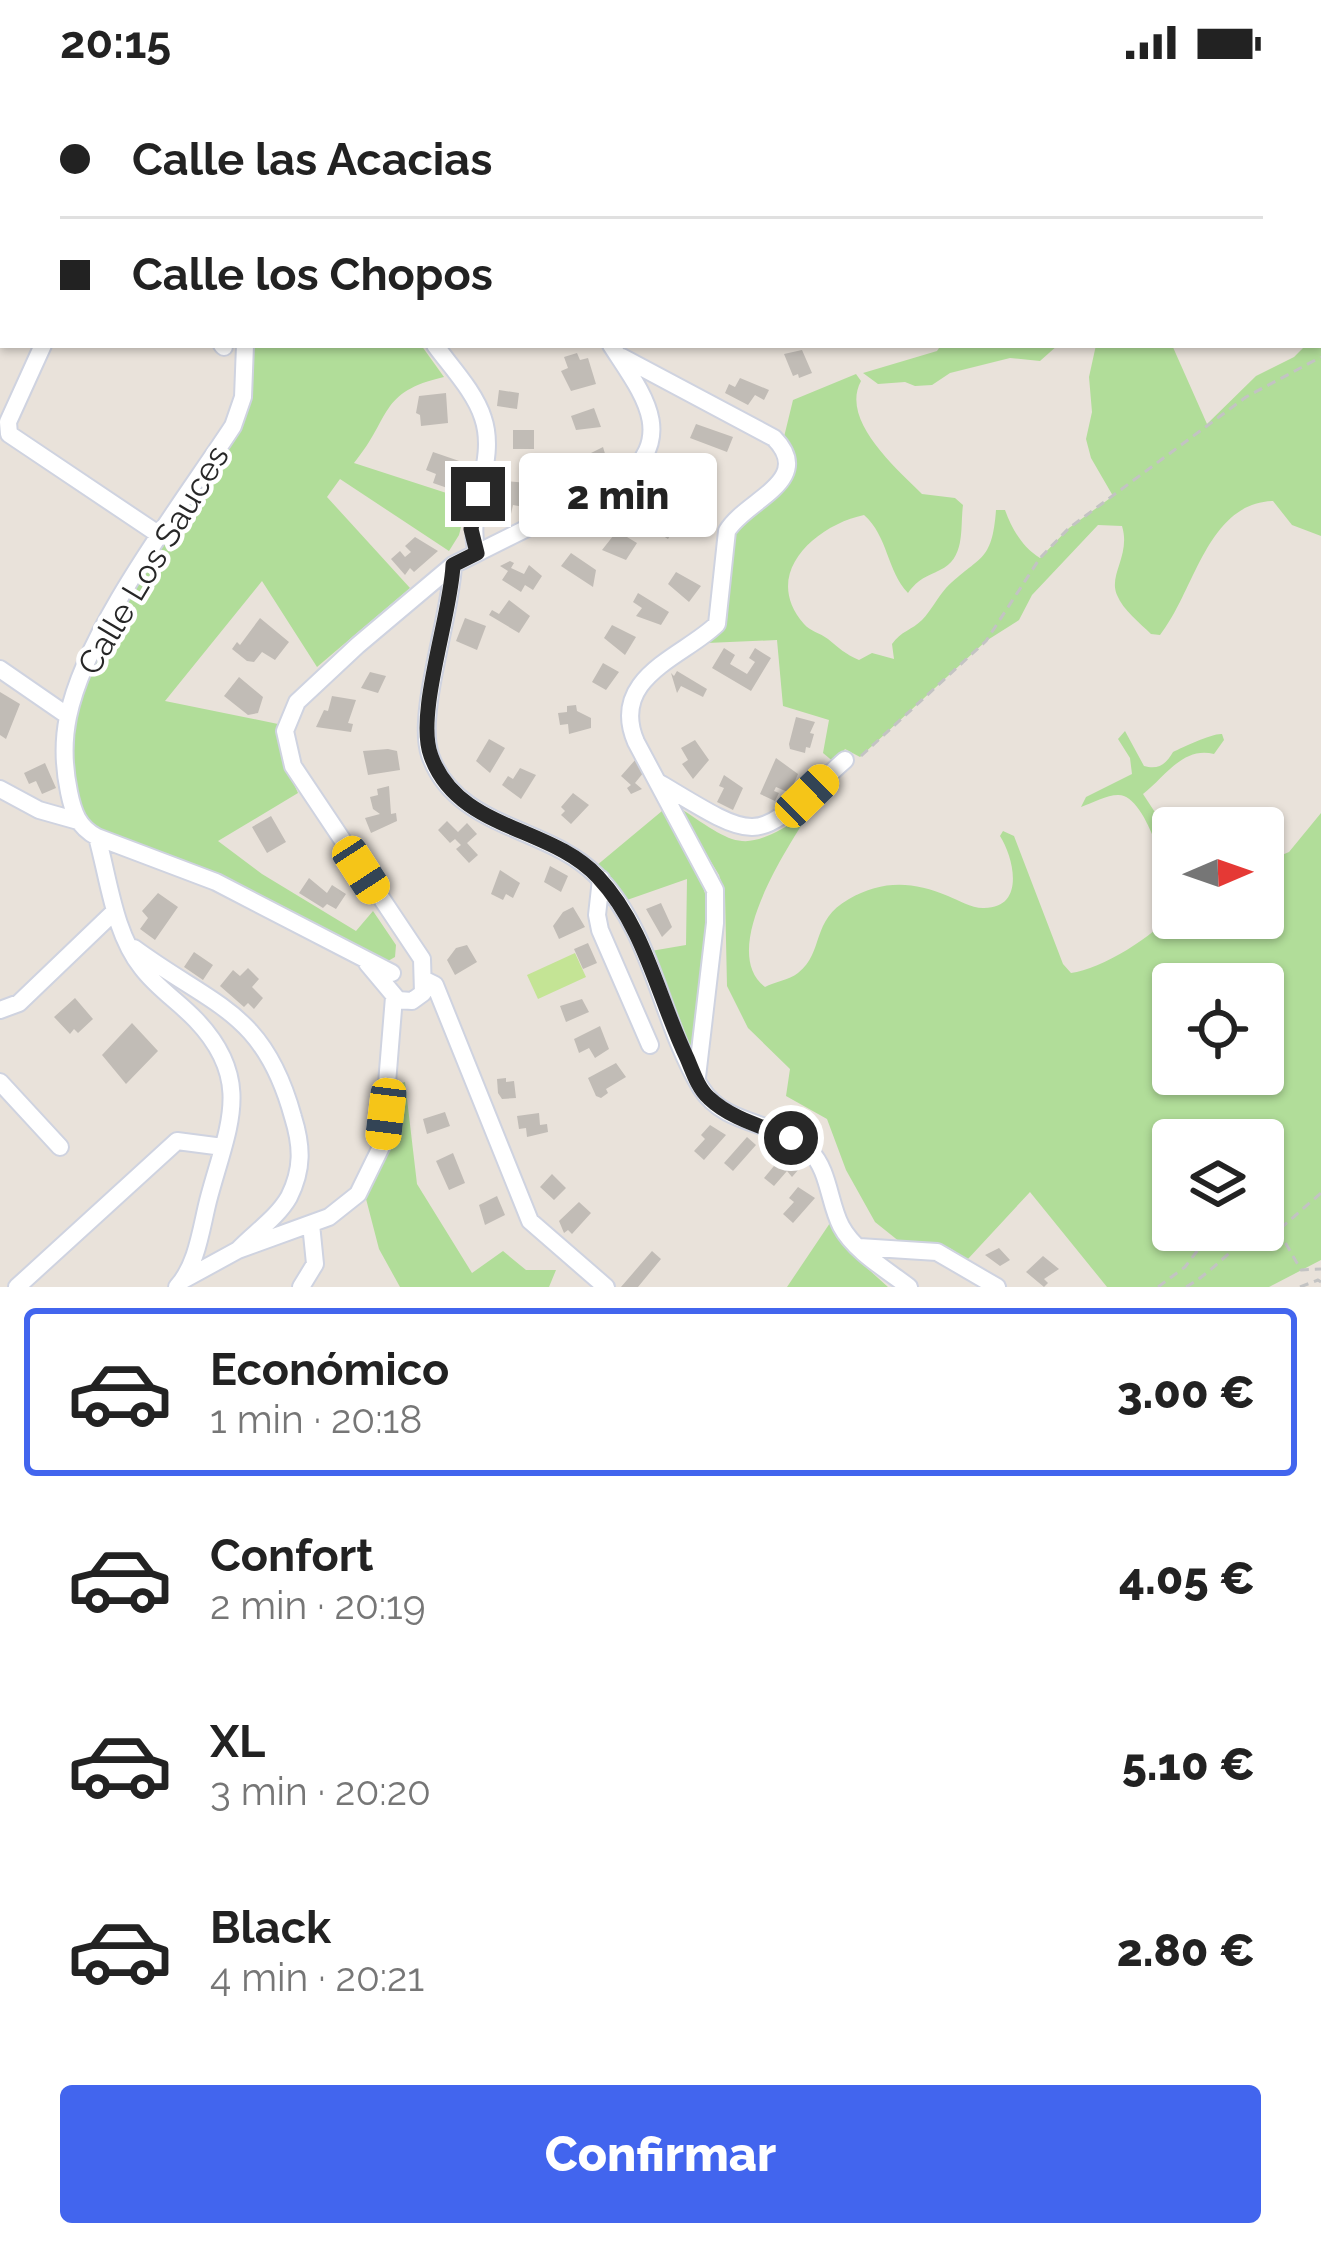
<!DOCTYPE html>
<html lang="es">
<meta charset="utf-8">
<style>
body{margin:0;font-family:Raleway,sans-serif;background:#f2f2f2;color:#222;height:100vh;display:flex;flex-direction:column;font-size:45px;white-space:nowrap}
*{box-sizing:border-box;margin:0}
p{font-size:39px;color:#767676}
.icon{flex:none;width:66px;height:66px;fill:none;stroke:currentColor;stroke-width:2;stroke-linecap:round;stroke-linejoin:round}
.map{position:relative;height:1203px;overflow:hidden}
.side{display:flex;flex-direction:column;background:#fff;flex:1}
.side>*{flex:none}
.guide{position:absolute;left:0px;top:0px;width:1323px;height:264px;box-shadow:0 3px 9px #0004;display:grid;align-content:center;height:264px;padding:0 60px;background:#fff}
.needle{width:78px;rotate:88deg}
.fabs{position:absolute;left:1152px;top:723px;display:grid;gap:24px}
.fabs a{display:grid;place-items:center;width:132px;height:132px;border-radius:12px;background:#fff;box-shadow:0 3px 9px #0004;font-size:60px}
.end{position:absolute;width:54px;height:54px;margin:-27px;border:15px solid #272727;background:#fff;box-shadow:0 0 0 6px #fff}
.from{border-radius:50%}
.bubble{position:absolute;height:84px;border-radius:12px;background:#fff;box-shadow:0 3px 9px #0004;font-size:39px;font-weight:800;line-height:84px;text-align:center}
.car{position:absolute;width:36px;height:72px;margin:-36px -18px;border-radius:15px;box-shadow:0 0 9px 3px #0007;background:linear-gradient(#f5c518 24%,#345 0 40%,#f5c518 0 76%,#345 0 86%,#f5c518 0)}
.guide b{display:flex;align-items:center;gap:42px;height:114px;font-size:45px}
.guide b+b{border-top:3px solid #e0e0e0}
.guide i{width:30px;height:30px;background:#222}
ul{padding:21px 0 0;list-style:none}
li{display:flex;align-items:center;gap:36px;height:168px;margin:0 24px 18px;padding:0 36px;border:6px solid transparent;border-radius:12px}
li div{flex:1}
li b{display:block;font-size:45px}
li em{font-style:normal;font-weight:800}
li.on{border-color:#4265ee}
li>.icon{width:108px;height:108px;stroke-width:1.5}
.button{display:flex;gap:24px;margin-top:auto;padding:24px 60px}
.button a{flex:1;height:138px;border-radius:12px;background:#4265ee;color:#fff;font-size:48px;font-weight:800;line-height:138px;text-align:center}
.status{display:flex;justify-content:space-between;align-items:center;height:84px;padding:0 60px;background:#fff;direction:ltr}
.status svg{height:33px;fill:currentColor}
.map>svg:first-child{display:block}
.green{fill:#b1dd99;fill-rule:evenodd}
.pitch{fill:#c4e495}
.building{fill:#c1bcb6}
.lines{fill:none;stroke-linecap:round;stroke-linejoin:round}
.minor-casing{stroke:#cfd3e0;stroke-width:20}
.path{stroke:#c3c3c3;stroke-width:3;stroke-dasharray:9 6;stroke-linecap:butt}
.minor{stroke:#fff;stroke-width:16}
.route{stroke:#272727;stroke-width:15}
.labels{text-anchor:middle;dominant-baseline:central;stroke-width:9;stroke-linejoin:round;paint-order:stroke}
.street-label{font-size:33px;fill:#272727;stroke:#fff}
</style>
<div class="status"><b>20:15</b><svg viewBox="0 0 49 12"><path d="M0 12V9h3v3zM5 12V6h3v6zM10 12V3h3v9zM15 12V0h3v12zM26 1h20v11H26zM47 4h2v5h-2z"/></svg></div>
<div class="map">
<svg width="1321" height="1203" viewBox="0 0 1321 1203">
<rect width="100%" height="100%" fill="#e9e2da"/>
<path class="green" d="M1321 249V452L1292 441 1273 417C1207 419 1195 507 1160 551L1151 550C1140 539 1123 526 1117 511 1108 491 1131 471 1122 442L1098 441 1032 511 1019 536 986 557 860 673 845 665 835 679 823 669 829 636 783 622 777 556 707 559 727 537 733 450 741 439 791 396 793 367 784 353 793 316 856 290 861 297C840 336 895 383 922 410L955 414 963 421C960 444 966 474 940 486 926 493 919 494 908 509 887 487 888 452 864 431 816 441 760 490 804 540 810 547 820 549 828 555 839 564 845 570 859 576L872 569 894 575 892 560C901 547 912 546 922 536 931 527 937 514 946 504 979 471 992 480 996 426H1005C1012 445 1022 463 1040 474L1069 444 1113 412 1091 374 1086 355 1092 328 1089 293 1096 261H1172L1207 340 1256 292 1294 273 1306 261H1320Z
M251 261H421L444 293C378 308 392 333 354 379L468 416 459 451 449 467 340 395 327 413 410 504 317 583 262 497 165 617 278 640 283 676 298 709 218 757 262 790 356 847 373 827 396 861 395 873 388 877 218 790 95 744C82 734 80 719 76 704 47 583 184 441 241 343L249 317Z
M941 261H1058L1040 277 1010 274 950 289 932 301 915 302 905 298 878 300 863 289 937 267Z
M1125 647 1144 682C1159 686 1166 680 1173 668 1183 663 1213 649 1222 650L1224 656 1214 670C1183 662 1165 693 1143 710L1164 742 1167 760 1173 765V834H1263V779L1289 768 1321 729V1176L1269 1203H1107L1030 1108 967 1176 950 1164 900 1158 875 1138 846 1086 827 1035 786 1012 790 985 748 944 727 902 725 810 719 791 677 722C741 765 742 770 809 729 787 765 718 867 765 903 774 898 789 896 798 889 825 867 810 837 849 815 882 796 913 797 948 812 958 816 971 824 983 824 1026 825 1014 774 1000 752L1003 747 1014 752 1063 880 1071 889C1101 885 1156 852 1173 827 1171 804 1148 710 1118 711 1107 711 1092 719 1081 723L1086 713 1132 690 1130 674 1118 655ZM1173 900H1263V990H1173ZM1173 1056H1263V1146H1173Z
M662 727 700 793 710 826 691 969 651 867 686 861 687 795 627 816 596 782Z
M405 998 417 1100 472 1189 503 1167 526 1186H556L549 1203H400L379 1165 365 1111 390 1050 394 1001Z
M830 1139 847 1166 888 1203H787Z"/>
<path class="pitch" d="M575 869 586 893 538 915 527 891Z"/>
<path class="building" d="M802 266 812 289 799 294 798 290 793 292 784 270Z
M577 269 580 276 588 274 596 300 571 307 561 287 568 284 564 273Z
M740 294 769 306 764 316 755 311 748 321 725 309 729 300 735 303Z
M499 306 519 309 517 325 497 322Z
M446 309 448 339 421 342 420 331 416 329 419 312Z
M594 324 601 343 576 346 571 332Z
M696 340 733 353 727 368 690 354Z
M513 346H534V365H513Z
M603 363 609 383 588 386 585 372Z
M433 368 465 379 456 407 433 399 436 390 426 386Z
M674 372 691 380 678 407 662 399Z
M506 397 528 399 524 423 513 421 511 430 499 428Z
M655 423 686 442 680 452 673 447 668 455 644 440Z
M617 447 637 459 626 476 602 466Z
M415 453 438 467 414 488 410 484 405 491 391 475 400 467 405 473 411 468 405 462Z
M571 469 596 486 593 503 561 482Z
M510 477 514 479 511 484 524 490 529 481 542 492 533 506 525 501 521 508 502 496 508 487 500 482Z
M676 488 701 502 689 518 668 500Z
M638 509 669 528 661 541 636 532 642 524 633 518Z
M509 516 530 532 519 549 489 531 492 526 499 530Z
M260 534 289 558 275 576 262 568 254 578 247 577 232 565 237 558 240 561Z
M465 534 486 542 477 566 456 557Z
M612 541 636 553 625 571 604 554Z
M724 564 735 571 730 580 747 590 755 578 749 574 755 564 771 574 751 607 712 584Z
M603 579 619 588 606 606 592 598Z
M677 587 707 605 703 613 681 602 677 609 671 589 674 592Z
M370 588 386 592 378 609 361 604Z
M239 593 263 613 258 629 248 631 224 612Z
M0 608 20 620 6 655 0 651Z
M332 612 356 616 348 639 353 640 351 648 316 643 324 626 328 627Z
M576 621 577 627 591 634V644L569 650 568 640 560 641 558 629 567 628V622Z
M796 633 815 638 810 649 814 650 810 664 806 663 805 669 790 665 789 660Z
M489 655 505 664 490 689 476 677Z
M695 656 709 676 693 695 682 680 688 676 681 664Z
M388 665 397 667 400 686 368 691 363 667Z
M776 674 798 690 790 709 776 703 774 707 779 709 775 717 760 710Z
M636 675 644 688 635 699 642 705 631 710 627 704 631 701 621 692Z
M45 679 56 704 42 710 36 697 29 700 24 689Z
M520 684 536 691 521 715 502 701 508 692 513 695Z
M724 691 743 704 733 726 717 718 724 704 719 702Z
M389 702 391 730 396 729 397 737 371 749 365 734 380 730 373 725 370 713 378 711 377 705Z
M573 709 589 721 571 740 561 731 565 727 561 723Z
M271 732 286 758 267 769 252 743Z
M447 737 458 748 467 739 477 750 467 759 478 771 469 779 456 765 461 761 455 755 450 759 438 746Z
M550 782 568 792 561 808 544 798Z
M500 786 520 799 513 814 506 810 503 816 491 810Z
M309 794 327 809 332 801 346 810 336 825 327 820 323 824 299 809Z
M158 809 178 823 155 856 140 845 148 834 142 827Z
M661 819 672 843 662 853 646 825Z
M573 823 585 843 559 855 553 842 563 828Z
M588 859 597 879 583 885 574 865Z
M467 861 477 878 455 891 447 876 456 864Z
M194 868 213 881 203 896 184 883Z
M248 884 259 895 252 903 263 914 254 925 248 919 244 923 220 902 233 886 240 892Z
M75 914 93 935 78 949 74 945 70 950 54 933Z
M582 915 589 928 566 938 560 922Z
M132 939 158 967 126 1000 102 971Z
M600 942 609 965 595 974 589 964 579 969 574 955Z
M616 979 626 993 606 1005 608 1009 601 1014 596 1012 588 994Z
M506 994V998L514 997 516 1014 502 1015 498 1009 497 995Z
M445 1028 450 1042 427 1050 423 1035Z
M539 1029 540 1041 547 1040 548 1048 527 1053 526 1044 519 1045 517 1032Z
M710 1041 726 1051 704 1076 694 1067 705 1055 701 1051Z
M747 1053 756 1061 733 1087 724 1079Z
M779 1067 795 1077 793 1080 799 1085 792 1093 787 1087 774 1102 764 1094 774 1082 769 1077Z
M453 1069 465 1099 449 1106 436 1077Z
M552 1090 566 1104 554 1116 540 1103Z
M798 1103 815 1114 793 1139 783 1130 794 1118 789 1114Z
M497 1112 505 1131 485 1141 479 1121Z
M579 1118 591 1129 572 1150 568 1146 564 1149 559 1137Z
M999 1164 1010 1176 1000 1182 985 1171Z
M652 1167 661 1175 638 1203H621Z
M1043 1172 1059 1185 1044 1195 1048 1199 1044 1203 1026 1188Z"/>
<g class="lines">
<defs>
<path id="minor" d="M159 0V3
M202 0 204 3
M350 0 351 3
M589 0 592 3
M660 0V3
M812 3V0
M43 261 8 338 9 350 161 452
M222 261 224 263
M245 261 243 313 233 342C182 420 86 544 68 633 63 657 64 684 69 708 73 728 78 743 97 753L216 798 392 889
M435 261C451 283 475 308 483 334 498 378 465 424 477 469
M622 273 774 354C816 397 745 416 727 447L717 540C685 572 608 593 636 658L715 806V839L697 993
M453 481C451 531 416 630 430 671 456 745 548 742 596 791 653 848 660 937 701 1004 725 1043 779 1037 810 1067 829 1086 829 1119 841 1142 854 1167 887 1186 909 1203
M0 585 68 632
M658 698C767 764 753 758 845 676
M0 705 39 726 78 737
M97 753C109 796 114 849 142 884 157 904 179 918 196 936 255 998 227 1044 208 1117 201 1145 197 1181 177 1203
M601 795 597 831 600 846 650 961
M134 864C214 923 264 927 293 1033 302 1062 303 1085 289 1113 277 1134 254 1149 238 1166
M367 879 398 916 412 917 423 909 422 875 293 682 285 647 297 618 358 561 453 481 622 397C679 351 641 308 611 261
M425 896 435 901 530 1137 606 1203
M0 926 19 919 115 827
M0 998 60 1063
M859 1163 937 1168 997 1203
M185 1195 238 1166 329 1133 358 1110 382 1061 394 913
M17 1203 177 1057 223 1063
M301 1203 315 1180 311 1140"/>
</defs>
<use href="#minor" class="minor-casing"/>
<path class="path" d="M861 672 986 557 1040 474 1069 444 1246 313 1321 273
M1263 1120 1301 1186 1321 1185
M1265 1144H1281L1321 1109
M1158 1203 1185 1183 1213 1146
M1186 1203C1215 1187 1231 1162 1261 1146
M1300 1203 1318 1196 1321 1198"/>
<use href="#minor" class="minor"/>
</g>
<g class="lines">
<path class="route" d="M478 410 471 445 477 469 453 481C451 531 415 631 431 672 458 747 550 741 598 793 645 843 658 914 687 974 693 988 698 1004 709 1014 731 1035 764 1043 791 1054"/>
</g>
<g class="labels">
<g class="street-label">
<text transform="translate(153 476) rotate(-59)">Calle Los Sauces</text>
</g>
</g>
</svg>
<div class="fabs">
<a><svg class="needle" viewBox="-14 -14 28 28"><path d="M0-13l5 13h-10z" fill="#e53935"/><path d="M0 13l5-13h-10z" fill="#767676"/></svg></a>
<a><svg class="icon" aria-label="locate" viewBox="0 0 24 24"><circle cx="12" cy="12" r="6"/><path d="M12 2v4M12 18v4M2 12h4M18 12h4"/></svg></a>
<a><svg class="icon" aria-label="layers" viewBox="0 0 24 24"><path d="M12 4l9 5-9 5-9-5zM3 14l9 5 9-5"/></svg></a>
</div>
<i class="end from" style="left:791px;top:1054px"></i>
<i class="end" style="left:478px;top:410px"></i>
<div class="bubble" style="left:519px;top:369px;width:198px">2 min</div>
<i class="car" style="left:807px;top:712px;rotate:46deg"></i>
<i class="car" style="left:361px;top:786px;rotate:147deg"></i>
<i class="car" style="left:386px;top:1030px;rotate:187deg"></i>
<div class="guide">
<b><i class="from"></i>Calle las Acacias</b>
<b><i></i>Calle los Chopos</b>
</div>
</div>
<section class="side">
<ul>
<li class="on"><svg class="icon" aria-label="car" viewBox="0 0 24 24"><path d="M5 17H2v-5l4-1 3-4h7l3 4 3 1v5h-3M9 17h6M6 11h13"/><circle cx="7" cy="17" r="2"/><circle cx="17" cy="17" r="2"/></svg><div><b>Económico</b><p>1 min · 20:18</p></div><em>3.00 €</em></li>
<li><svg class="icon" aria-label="car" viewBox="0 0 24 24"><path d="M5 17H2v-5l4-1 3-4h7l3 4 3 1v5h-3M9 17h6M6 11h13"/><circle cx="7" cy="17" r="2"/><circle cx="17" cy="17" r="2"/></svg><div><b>Confort</b><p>2 min · 20:19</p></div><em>4.05 €</em></li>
<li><svg class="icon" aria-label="car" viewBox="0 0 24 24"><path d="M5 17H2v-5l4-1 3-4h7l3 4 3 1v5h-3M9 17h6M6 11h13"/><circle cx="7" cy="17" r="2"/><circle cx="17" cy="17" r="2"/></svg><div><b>XL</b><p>3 min · 20:20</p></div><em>5.10 €</em></li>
<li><svg class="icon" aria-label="car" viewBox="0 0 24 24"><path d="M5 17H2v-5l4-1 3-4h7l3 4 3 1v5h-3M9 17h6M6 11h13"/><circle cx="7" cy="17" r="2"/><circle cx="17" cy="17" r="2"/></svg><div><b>Black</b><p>4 min · 20:21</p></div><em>2.80 €</em></li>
</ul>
<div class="button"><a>Confirmar</a></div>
</section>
